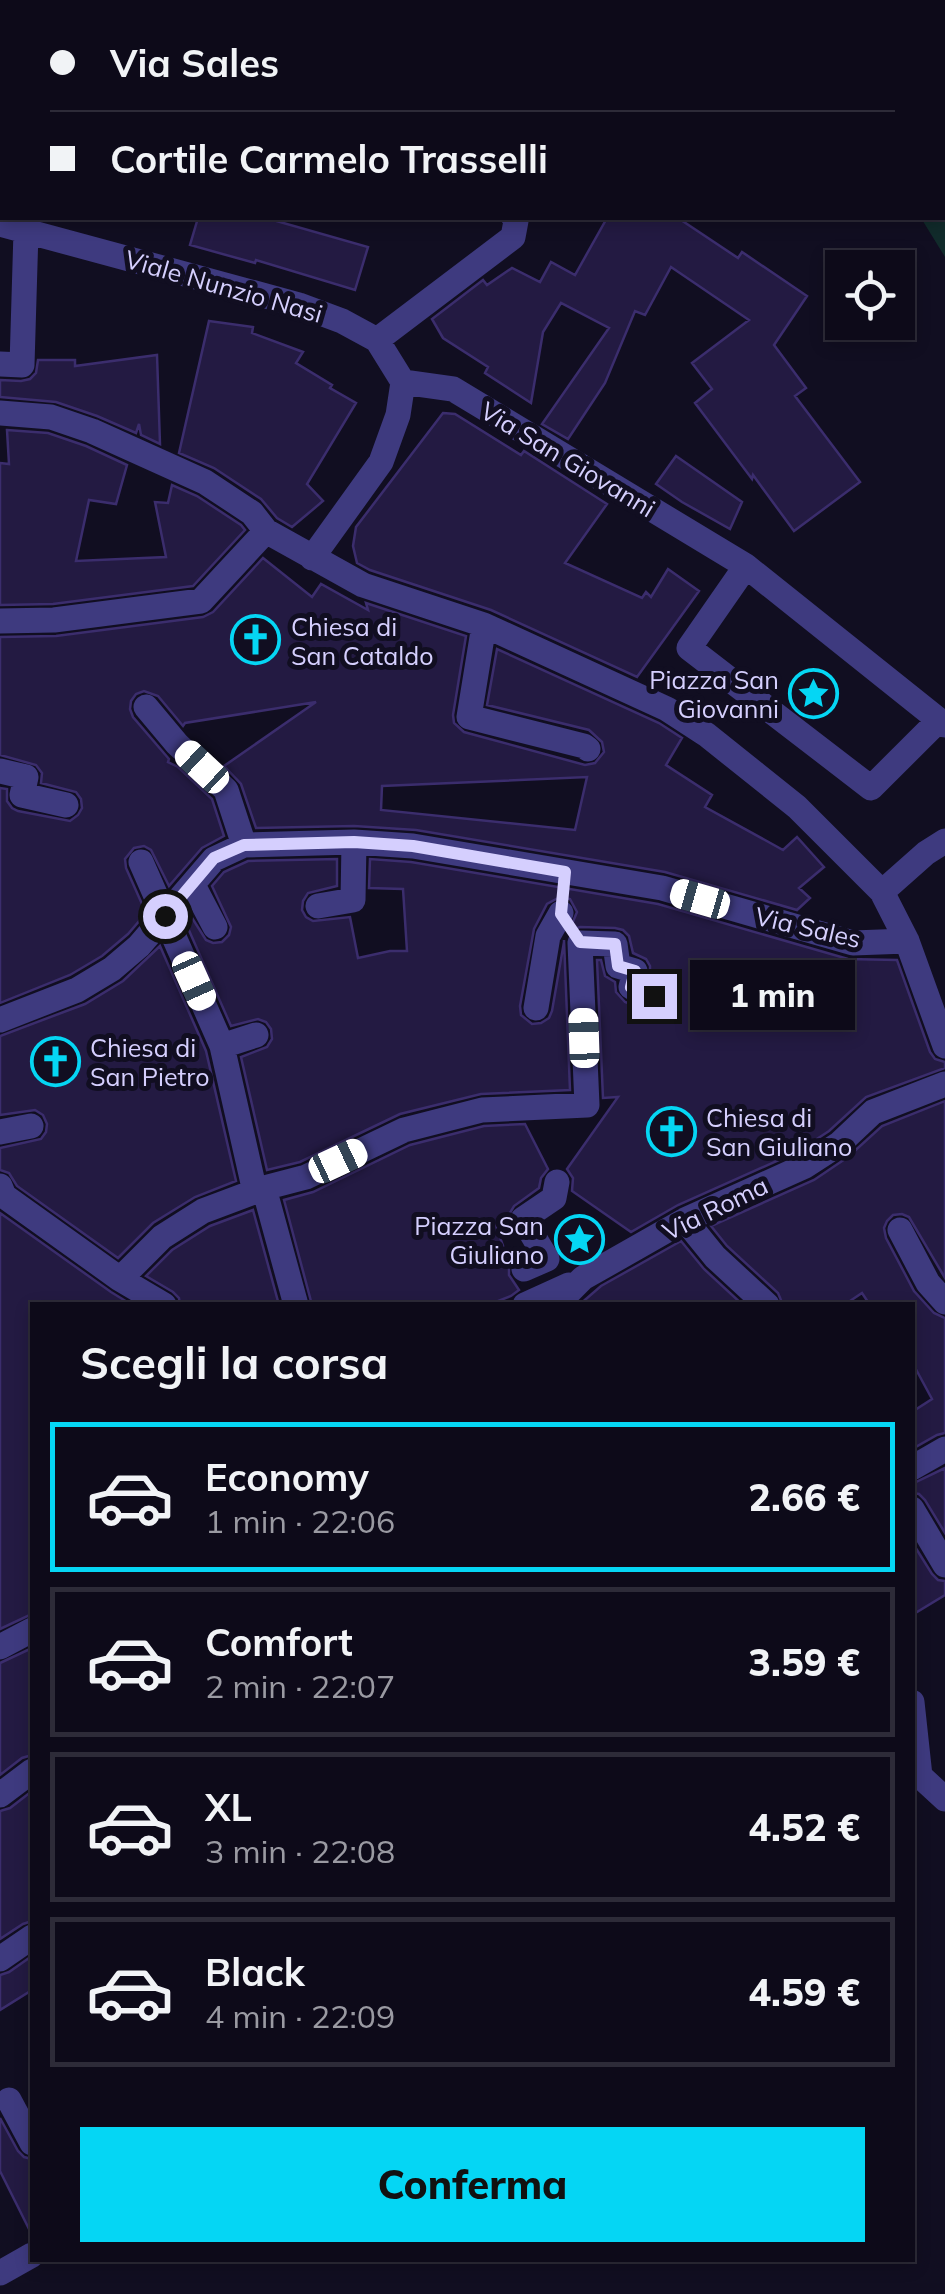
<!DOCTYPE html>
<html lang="it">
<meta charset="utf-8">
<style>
body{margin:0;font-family:Mulish,sans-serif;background:#161322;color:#f1f3f6;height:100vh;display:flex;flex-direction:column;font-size:38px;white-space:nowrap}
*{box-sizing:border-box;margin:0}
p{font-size:32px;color:#9a9aa2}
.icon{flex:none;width:55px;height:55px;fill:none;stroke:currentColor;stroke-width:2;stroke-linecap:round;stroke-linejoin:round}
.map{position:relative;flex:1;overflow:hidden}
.side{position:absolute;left:30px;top:1302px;width:885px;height:960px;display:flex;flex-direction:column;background:#0d0a19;border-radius:0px;box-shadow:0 5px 15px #0003,0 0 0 2px #2d2b38}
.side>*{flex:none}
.guide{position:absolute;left:0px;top:0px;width:945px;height:220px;box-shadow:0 5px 15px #0003,0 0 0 2px #2d2b38;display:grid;align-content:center;height:220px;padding:0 50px;background:#0d0a19}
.tools{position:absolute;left:825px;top:250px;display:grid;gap:20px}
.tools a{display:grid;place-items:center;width:90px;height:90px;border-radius:0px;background:#0d0a19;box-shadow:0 5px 15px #0003,0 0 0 2px #2d2b38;font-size:50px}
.end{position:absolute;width:45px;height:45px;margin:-22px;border:12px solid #d5cffe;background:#111;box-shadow:0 0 0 5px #111}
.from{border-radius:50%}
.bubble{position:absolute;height:70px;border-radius:0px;background:#0d0a19;box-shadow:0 5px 15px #0003,0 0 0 2px #2d2b38;font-size:32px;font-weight:800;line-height:70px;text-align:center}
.car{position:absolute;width:30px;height:60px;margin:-30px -15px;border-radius:12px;box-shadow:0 0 8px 2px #0007;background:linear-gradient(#fff 24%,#345 0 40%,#fff 0 76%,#345 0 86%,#fff 0)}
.guide b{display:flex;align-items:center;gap:35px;height:95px;font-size:38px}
.guide b+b{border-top:2px solid #2d2b38}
.guide i{width:25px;height:25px;background:#f1f3f6}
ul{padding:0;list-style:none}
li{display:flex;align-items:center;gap:30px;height:150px;margin:0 20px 15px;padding:0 30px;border:5px solid #2d2b38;border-radius:0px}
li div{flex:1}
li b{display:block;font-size:38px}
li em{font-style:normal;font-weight:800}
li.active{border-color:#05d6f4}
li>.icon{width:90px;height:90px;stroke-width:1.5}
h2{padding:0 50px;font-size:45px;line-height:120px}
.primary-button{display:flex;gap:20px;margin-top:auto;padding:20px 50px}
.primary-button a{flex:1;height:115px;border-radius:0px;background:#05d6f4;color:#111;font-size:40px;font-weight:800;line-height:115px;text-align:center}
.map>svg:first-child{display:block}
.green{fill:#112b2b}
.building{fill:#231a42;stroke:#3b2d6d;stroke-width:2.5;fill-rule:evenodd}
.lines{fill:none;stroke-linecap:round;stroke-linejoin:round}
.minor{stroke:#3e3a7f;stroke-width:25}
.route{stroke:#d5cffe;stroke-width:12}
.labels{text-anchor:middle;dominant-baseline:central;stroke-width:10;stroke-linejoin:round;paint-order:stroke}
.street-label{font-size:25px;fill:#d5cffe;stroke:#110e21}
.poi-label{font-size:25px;fill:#d5cffe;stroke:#110e21;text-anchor:start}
</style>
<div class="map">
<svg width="945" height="2294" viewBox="0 0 945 2294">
<rect width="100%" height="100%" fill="#110e21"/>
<path class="green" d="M0 0H67L66 2H2V208H0Z
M231 0H945V257L921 218H942V2H237Z"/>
<path class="building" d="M198 218H266L368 247 355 290 256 260 255 263 190 245Z
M607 218H678L738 258 742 252 807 296 774 345 806 388 795 396 860 482 794 531 753 475 752 479 695 403 712 389 692 363 749 320 671 267 645 315 635 311 605 383 568 439 542 424 609 328 561 303 543 332 531 403 485 373 488 367 443 338 432 319 483 280 487 285 512 268 540 282 551 262 575 275Z
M209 321 253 327 252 333 303 352 296 363 332 385 330 388 356 403 307 484 323 501 292 527 277 518 261 499 214 468 179 453Z
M157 355 160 444 141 435 139 424 136 433 97 416 56 402 0 397V380L21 381 30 379 36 373 38 360H75V366Z
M443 413 455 414 521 455 524 451 607 504 565 563 642 598 646 592 651 597 668 569 699 591 637 677 491 610 370 570 357 563 353 546 356 527Z
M7 430 48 433 86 446 127 465 116 504 89 500 76 561 166 557 155 502 168 503 172 485 197 496 241 525 245 530 193 586 53 604 0 605V463L9 464Z
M676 456 742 502 730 529 682 502 656 484Z
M263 558 312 597 321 584 368 610 366 603 466 636 453 715 454 723 464 732 585 765 595 763 604 752 602 742 589 730 487 705 497 649 659 723 682 738 666 765 712 795 705 807 783 850 797 837 824 867 799 888 810 898 797 910 665 872 416 830 354 826 256 828 241 784 224 766 316 702 185 723 183 726 158 696 144 691 136 694 131 701 130 709 133 717 169 759 168 762 178 767 212 799 224 836 202 848 169 886 151 850 144 846 134 848 125 859 126 868 146 913 128 934 102 956 70 975 0 1003V788L7 789V801L12 808 18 811 70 821 78 815 82 808 81 799 76 792 41 783 42 773 36 765 0 755V637L56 636 203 617 213 612ZM587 777 575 830 381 810 382 786Z
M337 859V886L308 893 303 901 302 910 306 917 313 921 350 917 358 958 390 951H407L403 889 369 888 370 859 411 862 658 904 848 959 897 960 930 1052 935 1059 945 1062V1068L866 1097 829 1131 797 1152 678 1205 631 1232 572 1191 573 1178 567 1169 618 1097 603 1098 597 960H601L605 976 615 982 616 992 625 1002 649 1011 659 1012 670 1003 671 992 667 985 650 977V966L646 959 633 953 629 936 623 930 615 928 580 927 569 931 577 912 570 899 560 897 547 904 534 929 520 1006 521 1015 532 1024 541 1023 549 1018 552 1011 564 942V940L570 1090 481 1094 400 1114 300 1162 267 1170 241 1057 267 1047 272 1039 271 1029 266 1022 258 1019 231 1026 184 919 189 913 206 940 213 943 222 942 229 935 231 927 212 886 224 872 248 861Z
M160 946 206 1051 236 1181 195 1197 153 1223 118 1258 17 1186 9 1173 0 1170V1148L41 1139 46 1132 47 1124 43 1115 35 1110 0 1115V1036L85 1004 123 981Z
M945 1101V1278L909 1217 902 1214 893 1215 887 1221 884 1228 886 1238 914 1291 934 1313 945 1318V1433L937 1435 912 1449V1412L932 1399 912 1362V1305H870L862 1293 844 1305H783L778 1293 727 1246 711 1226 814 1180 848 1157 882 1126Z
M525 1124 548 1169 541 1178 539 1188 514 1206 507 1218 496 1226 509 1263V1275L519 1290 511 1296 488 1305H312L284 1200 313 1192 410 1145 484 1126Z
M253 1210 279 1305H180L179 1298 173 1292 146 1276 172 1250 210 1226Z
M0 1213 111 1292 132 1305H32V1614L0 1629Z
M681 1241 704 1269 743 1305H579L601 1286Z
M945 1468V1533L925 1500 919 1494 912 1493V1484Z
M912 1542 932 1574 938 1580 945 1581V1595L912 1615Z
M32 1648V1755L22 1758 0 1775V1663Z
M32 1791V1921L23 1924 0 1939V1811L10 1808Z
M32 1956V1990L0 2010V1975L9 1972Z
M0 2118 18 2151 24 2157 32 2159V2235L0 2171Z"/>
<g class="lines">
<path class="minor" d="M123 0 128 2
M0 224 299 305 342 321 377 340 403 382 398 415 381 462 312 558
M377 340 513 237 516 221 514 218
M0 364 22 365 26 231
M403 382 453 389 746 566 945 725
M0 413 51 417 92 431 205 482 252 513 266 531
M746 566 689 648 871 788 939 720
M0 621 54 620 201 601 266 531 363 585 484 625 667 709 707 735 797 807 882 892 907 941 945 1046
M484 625 469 717 584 746 588 749
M146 707 177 744 226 790 244 845
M0 771 26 777 22 795 66 805
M141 862 222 1046 255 1192
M193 885 215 927
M882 892 926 853 945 841
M318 906 353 900 354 842
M580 943 615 944 618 966 635 971 631 987 655 996
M536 1008 548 936 561 913
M0 1020 77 990 112 969 139 946 214 859 244 845 354 842 413 846 662 888 853 943 907 941
M222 1046 256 1035
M0 1132 31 1126
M0 1186 4 1196 120 1279 164 1305
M264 1188 296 1305
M685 1220 715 1257 767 1305
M900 1230 928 1283 945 1302
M524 1269 547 1259 523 1219 554 1198 557 1182
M120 1279 162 1237 203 1211 264 1188 306 1177 404 1130 482 1110 587 1105 580 943
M525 1305 569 1285
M556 1305 583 1278 685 1220 805 1166 839 1144 873 1112 945 1084
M912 1468 945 1449
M912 1509 945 1565
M0 1647 32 1630
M912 1702 920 1776 945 1799
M0 1795 32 1771
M0 1959 32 1937
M9 2100 32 2143
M0 2273 32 2255"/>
</g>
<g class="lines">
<path class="route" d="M165 916 214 858 244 845 354 842 413 846 565 872 561 914 580 942 615 944 618 966 635 971 631 987 654 996"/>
</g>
<defs>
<symbol id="church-ring" viewBox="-11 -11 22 22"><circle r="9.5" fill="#110e21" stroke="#05d6f4" stroke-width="1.5"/><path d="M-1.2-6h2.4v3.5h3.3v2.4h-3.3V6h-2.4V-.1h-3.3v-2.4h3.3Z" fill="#05d6f4"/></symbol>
<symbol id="sight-ring" viewBox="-11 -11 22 22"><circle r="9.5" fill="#110e21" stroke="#05d6f4" stroke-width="1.5"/><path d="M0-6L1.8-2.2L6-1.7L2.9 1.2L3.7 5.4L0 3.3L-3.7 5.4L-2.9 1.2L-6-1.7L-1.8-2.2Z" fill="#05d6f4"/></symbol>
</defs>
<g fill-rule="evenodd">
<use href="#church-ring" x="228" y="612" width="55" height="55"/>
<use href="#sight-ring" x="786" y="666" width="55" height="55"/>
<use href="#church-ring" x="28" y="1034" width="55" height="55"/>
<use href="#church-ring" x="644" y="1104" width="55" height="55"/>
<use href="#sight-ring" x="552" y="1212" width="55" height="55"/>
</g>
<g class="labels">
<g class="street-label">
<text transform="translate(224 286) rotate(16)">Viale Nunzio Nasi</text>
<text transform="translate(568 459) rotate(31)">Via San Giovanni</text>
<text transform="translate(808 927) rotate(13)">Via Sales</text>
<text transform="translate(715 1208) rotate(-26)">Via Roma</text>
</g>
<g class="poi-label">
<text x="291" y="626">Chiesa di<tspan x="291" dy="29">San Cataldo</tspan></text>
<text x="779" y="679" text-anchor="end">Piazza San<tspan x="779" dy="29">Giovanni</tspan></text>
<text x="90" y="1047">Chiesa di<tspan x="90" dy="29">San Pietro</tspan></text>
<text x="706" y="1117">Chiesa di<tspan x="706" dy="29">San Giuliano</tspan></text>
<text x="544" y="1225" text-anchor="end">Piazza San<tspan x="544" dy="29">Giuliano</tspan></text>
</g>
</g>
</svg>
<div class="tools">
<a><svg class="icon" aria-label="locate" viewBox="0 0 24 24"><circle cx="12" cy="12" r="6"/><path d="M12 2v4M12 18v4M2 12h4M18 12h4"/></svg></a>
</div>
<i class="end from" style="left:165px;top:916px"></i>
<i class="end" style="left:654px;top:996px"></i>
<div class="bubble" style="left:690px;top:960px;width:165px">1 min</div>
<i class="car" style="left:202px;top:767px;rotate:313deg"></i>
<i class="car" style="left:700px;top:899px;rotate:286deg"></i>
<i class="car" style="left:194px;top:981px;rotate:156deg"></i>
<i class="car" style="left:584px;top:1038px;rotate:358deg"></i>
<i class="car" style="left:338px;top:1161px;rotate:65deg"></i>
<div class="guide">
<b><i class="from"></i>Via Sales</b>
<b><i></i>Cortile Carmelo Trasselli</b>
</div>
<section class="side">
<h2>Scegli la corsa</h2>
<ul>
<li class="active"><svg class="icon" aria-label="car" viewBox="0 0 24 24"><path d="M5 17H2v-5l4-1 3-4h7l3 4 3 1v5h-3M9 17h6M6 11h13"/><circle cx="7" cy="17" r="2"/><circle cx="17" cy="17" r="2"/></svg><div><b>Economy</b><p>1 min · 22:06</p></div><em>2.66 €</em></li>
<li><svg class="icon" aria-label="car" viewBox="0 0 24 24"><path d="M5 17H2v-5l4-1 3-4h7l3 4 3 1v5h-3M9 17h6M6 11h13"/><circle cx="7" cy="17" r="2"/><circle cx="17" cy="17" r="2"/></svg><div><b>Comfort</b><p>2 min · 22:07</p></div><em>3.59 €</em></li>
<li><svg class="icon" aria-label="car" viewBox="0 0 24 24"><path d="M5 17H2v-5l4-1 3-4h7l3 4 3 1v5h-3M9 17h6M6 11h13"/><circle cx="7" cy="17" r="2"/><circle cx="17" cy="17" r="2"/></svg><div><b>XL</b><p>3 min · 22:08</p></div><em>4.52 €</em></li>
<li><svg class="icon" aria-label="car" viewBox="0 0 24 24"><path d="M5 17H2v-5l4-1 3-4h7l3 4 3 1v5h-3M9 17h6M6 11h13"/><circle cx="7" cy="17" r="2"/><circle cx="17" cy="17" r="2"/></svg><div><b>Black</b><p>4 min · 22:09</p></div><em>4.59 €</em></li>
</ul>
<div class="primary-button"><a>Conferma</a></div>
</section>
</div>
